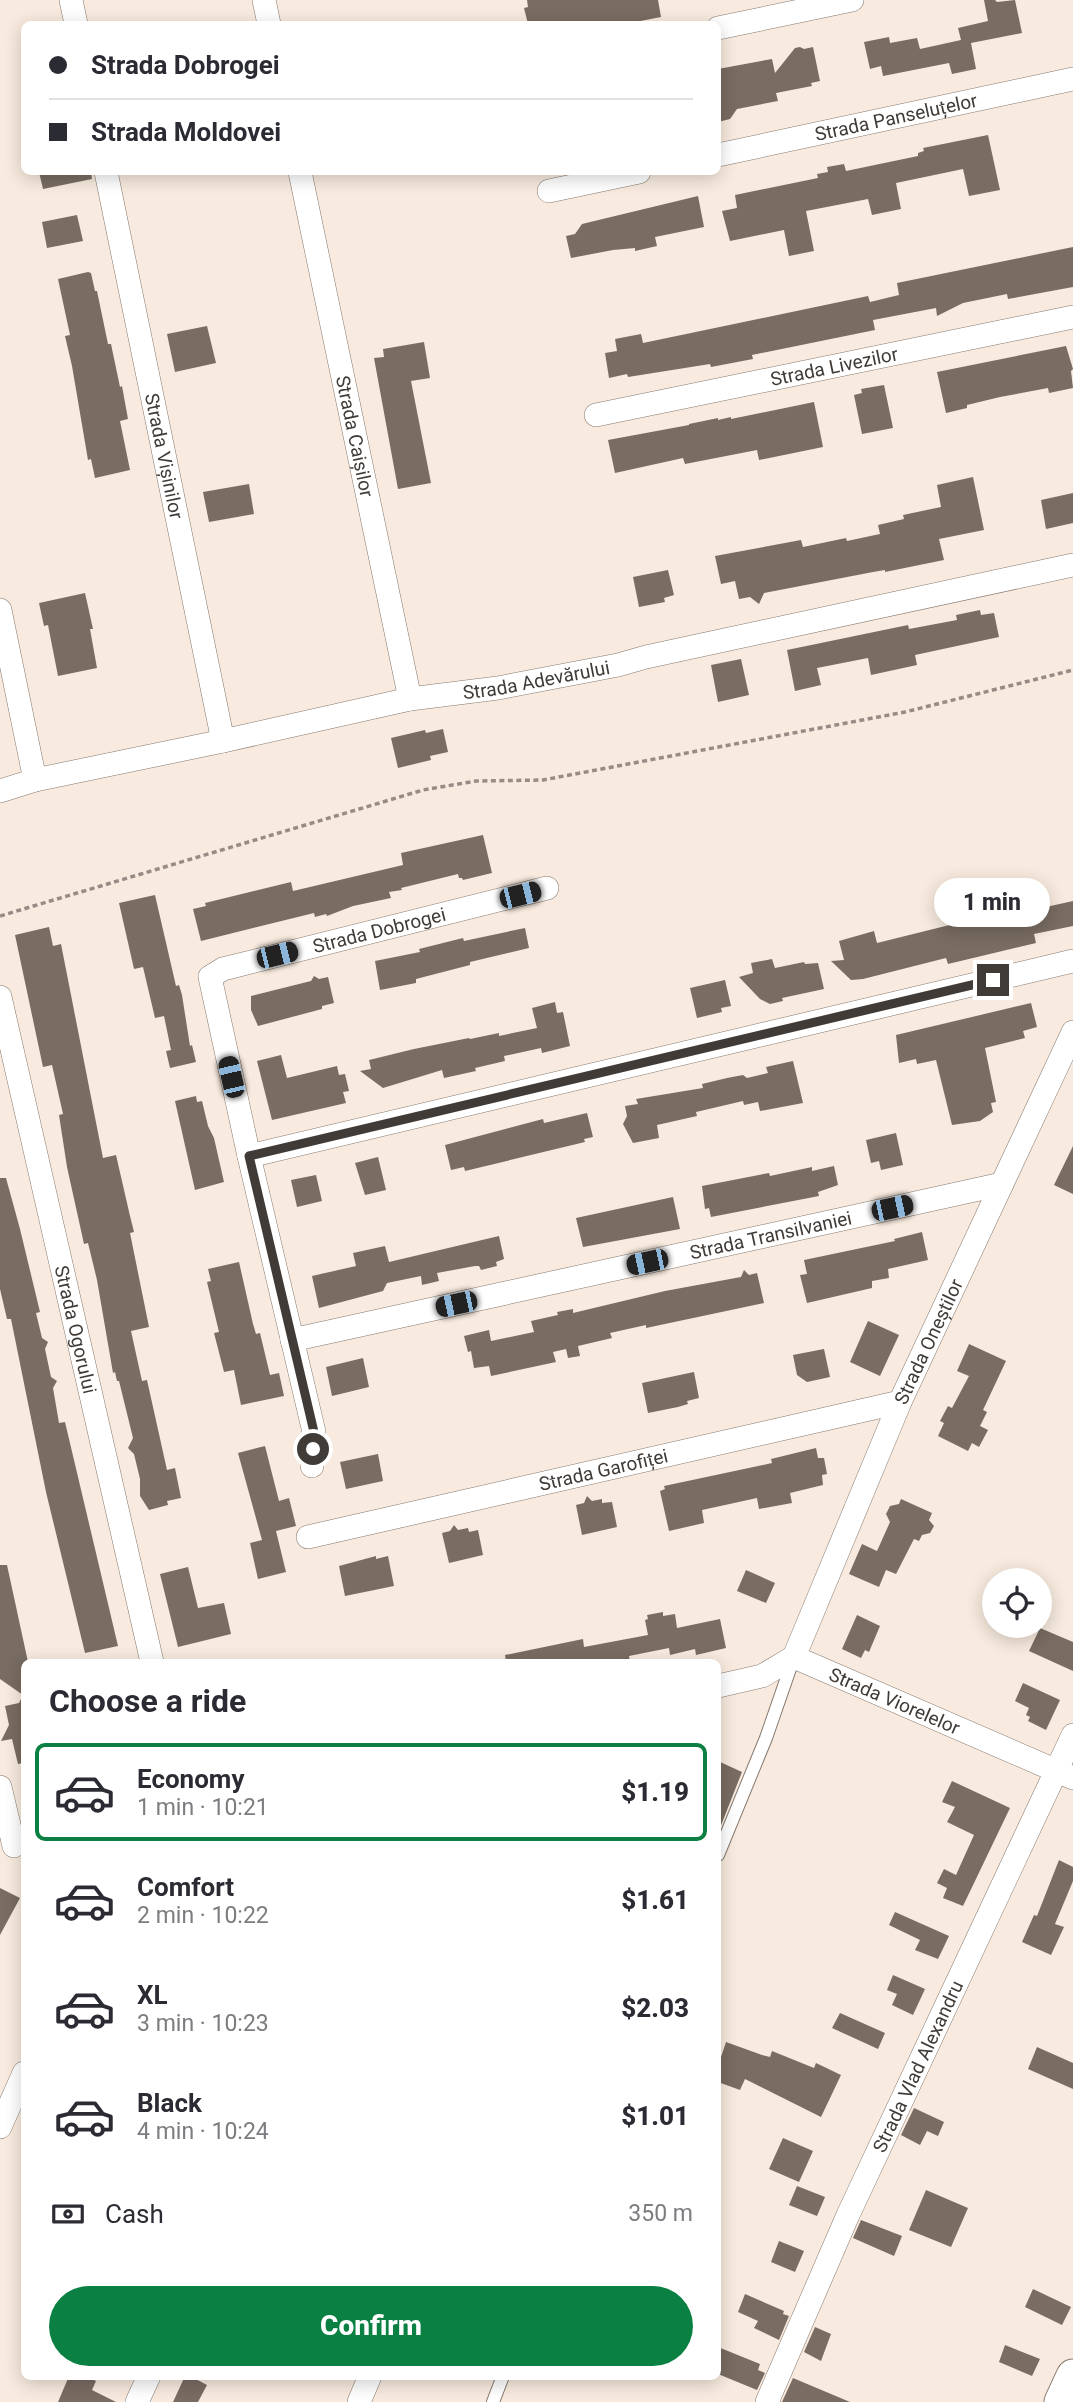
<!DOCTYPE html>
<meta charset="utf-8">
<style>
body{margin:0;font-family:Roboto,sans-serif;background:#f7f7f7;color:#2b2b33;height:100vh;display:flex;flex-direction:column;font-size:26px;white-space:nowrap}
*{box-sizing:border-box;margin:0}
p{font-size:23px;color:#7c7c81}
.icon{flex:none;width:38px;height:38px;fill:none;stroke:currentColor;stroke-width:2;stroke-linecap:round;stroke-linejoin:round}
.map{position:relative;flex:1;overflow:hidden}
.side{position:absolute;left:21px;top:1659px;width:700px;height:721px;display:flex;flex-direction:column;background:#fff;border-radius:10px;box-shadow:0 4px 18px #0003}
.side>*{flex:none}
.banner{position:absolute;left:21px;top:21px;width:700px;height:154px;border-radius:10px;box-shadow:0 4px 18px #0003;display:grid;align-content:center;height:154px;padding:0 28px;background:#fff}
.fabs{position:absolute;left:982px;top:1568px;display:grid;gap:14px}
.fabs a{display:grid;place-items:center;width:70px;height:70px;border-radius:50%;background:#fff;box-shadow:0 4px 18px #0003;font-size:35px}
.end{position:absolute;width:32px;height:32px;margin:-16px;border:9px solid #413b37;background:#fff;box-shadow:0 0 0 4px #fff}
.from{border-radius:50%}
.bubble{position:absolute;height:49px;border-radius:24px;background:#fff;box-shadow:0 4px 18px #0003;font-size:23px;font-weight:800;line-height:49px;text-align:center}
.car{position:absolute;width:21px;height:42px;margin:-21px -10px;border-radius:9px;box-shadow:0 0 5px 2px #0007;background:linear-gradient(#222 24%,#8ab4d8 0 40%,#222 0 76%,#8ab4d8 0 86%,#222 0)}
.banner b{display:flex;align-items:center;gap:24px;height:66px;font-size:26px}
.banner b+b{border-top:2px solid #e1e1e2}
.banner i{width:18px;height:18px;background:#2b2b33}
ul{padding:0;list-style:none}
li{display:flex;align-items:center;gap:21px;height:98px;margin:0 14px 10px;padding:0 14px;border:4px solid transparent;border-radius:10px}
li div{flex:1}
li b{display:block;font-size:26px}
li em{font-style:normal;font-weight:800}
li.current{border-color:#0b8043}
li>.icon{width:63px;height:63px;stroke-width:1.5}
h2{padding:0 28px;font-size:32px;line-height:84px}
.pay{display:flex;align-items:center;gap:18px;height:77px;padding:0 28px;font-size:26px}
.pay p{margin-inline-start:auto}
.cta{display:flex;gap:14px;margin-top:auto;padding:14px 28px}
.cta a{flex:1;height:80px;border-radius:42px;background:#0b8043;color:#fff;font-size:28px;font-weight:800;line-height:80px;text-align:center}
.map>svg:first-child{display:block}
.building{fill:#796c62}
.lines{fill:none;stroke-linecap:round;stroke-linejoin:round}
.lane-casing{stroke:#85786e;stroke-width:14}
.street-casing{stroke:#85786e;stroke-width:24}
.secondary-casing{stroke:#85786e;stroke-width:35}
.path{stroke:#968c85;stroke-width:3.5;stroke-dasharray:5 3.5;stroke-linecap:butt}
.lane{stroke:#fff;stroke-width:12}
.street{stroke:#fff;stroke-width:23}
.secondary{stroke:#fff;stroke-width:33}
.route{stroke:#413b37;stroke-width:9}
.labels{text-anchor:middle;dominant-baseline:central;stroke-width:7;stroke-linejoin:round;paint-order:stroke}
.street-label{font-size:19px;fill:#413b37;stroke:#fff}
</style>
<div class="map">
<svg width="1073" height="2402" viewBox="0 0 1073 2402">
<rect width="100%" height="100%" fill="#f8eade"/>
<path class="building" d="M527 0H658L661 17 625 24V22L609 24H528L524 8 528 7Z
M984 0H995L997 2 1015 0 1022 33 971 43 976 69 952 74 949 63 883 76 881 66 870 69 864 42 889 37 890 43 917 38 920 49 961 40 958 28 988 21Z
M800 47 804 49 813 47 820 81 811 83 812 86 776 93 778 101 737 109 730 119 718 122V69L772 59 775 73 795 48Z
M988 135 1000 190 969 196 963 169 896 183 901 209 872 215 868 199 806 211 814 251 789 256 784 230 730 241 722 211 737 208 735 195 818 178 817 174 828 172 827 167 844 164 846 171 918 156V153L924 151 923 148Z
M39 172H91L92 179 43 189Z
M698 196 704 227 655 237 657 246 635 251V248L613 250 571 258 566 236 575 234 582 224Z
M77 215 83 241 47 248 42 222Z
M1073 247V287L1008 299 1007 294 963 303 937 316 936 308 873 320 875 330 752 355 753 359 711 367 710 364 628 377 627 374 609 378 605 353 617 351 615 339 641 334 643 343 868 296 870 302 899 295 897 283Z
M88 272 91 273 95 291H97L108 344H111L120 387 122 386 128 419 120 421 130 470 95 478 91 459 88 460 72 366 65 336 70 335 58 279Z
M207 326 216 363 175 372 167 334Z
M424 342 430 378 411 381 431 483 398 489 374 358 384 357 383 349Z
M1066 346 1073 369 1071 371 1073 388 1049 393 1048 388 1000 397 967 405V408L946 413 937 372Z
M884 385 893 428 862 434 854 395 862 393 861 389Z
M814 402 823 447 759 460 757 450 685 464 683 458 615 473 608 440 689 425V424L718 418V420L731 417V419Z
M973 477 984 530 939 539 944 560 885 572V570L873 572 764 593 759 604 750 597 739 599 735 581 721 584 715 556 801 540 803 547 846 538 847 541 880 534 878 525 904 519 903 515 941 507 937 485Z
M249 484 254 514 209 522 203 492Z
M1073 493V523L1046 529 1041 500Z
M668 570 674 595 664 598 665 602 639 607 633 577Z
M85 593 93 629H90L97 668 58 676 48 625 44 626 39 603Z
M980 610 981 615 994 613 999 637 915 655 917 665 871 675 868 658 817 668 821 685 795 691 787 650 908 625 909 629 957 620 956 615Z
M741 659 749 695 718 702 711 665Z
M443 729 448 752 430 756 431 760 398 768 391 738 425 730 426 733Z
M483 835 492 873 463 880 462 878H459L458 874 401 888 402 890 389 892 391 898 353 906 327 916 326 914 315 917 314 913 201 941 193 909 206 906 205 903 291 882 293 891 403 865 401 853Z
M155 895 176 986 179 985 182 995 190 1046 192 1045 196 1062 170 1068 166 1051 171 1050 164 1016 155 1018 143 967 134 969 119 903Z
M1073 901V926L1034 934 1036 943 948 964 946 958 863 979 851 980 831 961 844 960 839 941 874 931 877 943 1026 906 1028 911Z
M49 927 53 946 61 944 103 1158 116 1155 130 1216 134 1232 130 1233 149 1327 131 1331 142 1381 147 1380 167 1470 175 1468 181 1498 167 1501 168 1505 149 1510 140 1496V1479L134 1454 128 1448 133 1438 119 1381H117L115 1372 113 1373 97 1280 88 1243 84 1244 67 1167 59 1115 63 1114 52 1065 43 1067 15 935Z
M525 928 529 948 470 962V965L416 979V983L380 990 375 961 420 952 419 949 463 938 464 941Z
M772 959 775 968 804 962 805 964 818 963 824 989 782 998 783 1001 770 1004 760 999 739 977 753 973 751 963Z
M314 976 319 979 328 977 334 1003 322 1006V1009L258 1026 251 1010V996L311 981Z
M725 980 731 1006 721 1008 722 1012 697 1018 690 988Z
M555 1002 557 1013 563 1012 570 1046 542 1053 541 1048 504 1056 505 1061 475 1068 476 1071 444 1078 442 1070 383 1088 360 1071 371 1069 369 1060 414 1049 469 1038 470 1039 499 1033V1036L537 1028 532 1008Z
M1031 1003 1037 1027 1023 1031 1025 1038 985 1048 996 1102 991 1103 993 1112 980 1121 952 1125 936 1060 917 1064 916 1059 899 1063 896 1035Z
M281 1055 287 1078 337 1066 339 1075 345 1074 349 1091 343 1092 346 1103 272 1120 257 1061Z
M793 1061 803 1103 760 1111 758 1102 744 1105 743 1101 696 1112 697 1116 657 1125 659 1138 633 1143 623 1124 627 1116 625 1106 638 1104 636 1099 703 1088 702 1084 727 1078 743 1075 747 1078 768 1073 766 1067Z
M196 1096 197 1102 202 1101 208 1126 214 1138 224 1182 195 1190 175 1101Z
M587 1113 593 1137 584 1139 585 1142 465 1171 464 1167 451 1170 445 1145 543 1119 544 1123Z
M896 1133 903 1165 881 1170 879 1161 871 1163 866 1140Z
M1073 1146V1194L1054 1185Z
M378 1157 386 1190 365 1195 355 1163Z
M834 1166 838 1185 818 1192 819 1196 711 1217 709 1208 705 1209 702 1186 769 1173 770 1176 812 1167V1171Z
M316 1175 322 1201 297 1207 291 1180Z
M0 1178H6L20 1229 40 1312 36 1313 42 1338 48 1342 45 1349 51 1377 57 1381 53 1388 59 1423 65 1422 118 1646 85 1653 46 1492 11 1319H7L0 1289Z
M673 1197 680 1229 583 1247 576 1218Z
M922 1232 928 1260 888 1269 889 1278 872 1281V1288L807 1303 800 1275 807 1274 804 1260 895 1241 894 1239Z
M499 1236 504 1259 496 1262 497 1266 481 1270 479 1266H475L437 1273 439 1281 422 1285 421 1276 387 1283 383 1291 319 1308 312 1276 356 1266 353 1253 385 1246 389 1262Z
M239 1262 253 1324 256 1334 260 1333 270 1375 279 1373 284 1396 241 1405 234 1370 224 1372 214 1333 219 1332 207 1282 211 1281 208 1269Z
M744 1270 749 1275 757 1273 764 1303 646 1328V1325L610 1333 612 1338 578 1346 580 1356 568 1358 566 1349 553 1352 556 1362 491 1376 489 1366 474 1368 471 1351 468 1352 464 1336 489 1330 491 1341 534 1332 531 1321 558 1315 557 1312 573 1309V1313L665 1291 741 1277Z
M868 1321 899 1335 880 1376 850 1362Z
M969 1344 1006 1361 983 1410 987 1412 980 1426 988 1430 979 1447 972 1443 968 1451 938 1436 944 1423 940 1421 948 1406 952 1408 969 1376 957 1371Z
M824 1349 830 1377 807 1382 797 1375 793 1355Z
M363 1358 369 1387 332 1396 326 1367Z
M694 1372 699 1398 687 1401 688 1404 678 1407 648 1413 642 1383Z
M265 1446 279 1501 289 1498 296 1526 276 1531 286 1572 258 1579 250 1543 262 1540 238 1453Z
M816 1448 818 1458H824L827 1474 822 1475 823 1485 790 1493 792 1503 759 1509 757 1498 702 1510 704 1523 669 1531 660 1491 665 1489 664 1486 772 1463 771 1459Z
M378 1454 383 1481 346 1489 340 1462Z
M587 1496 592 1501 602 1499V1503L612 1502 617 1527 582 1535 576 1505 584 1503Z
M901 1499 932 1513 929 1520 934 1526 930 1533 922 1535 919 1541 914 1539 896 1574 886 1570 879 1587 849 1574 862 1544 877 1551 890 1522 886 1514 890 1506 899 1504Z
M454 1525 458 1530 468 1528 469 1532 478 1530 483 1555 449 1563 442 1533 450 1531Z
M376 1556V1559L388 1556 394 1586 345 1596 339 1566Z
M0 1565H7L28 1662H24V1763L18 1764 12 1739 1 1741 9 1725 5 1706 19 1703 23 1695 0 1679Z
M188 1567 198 1608 224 1603 231 1634 178 1647 160 1574Z
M746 1570 775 1583 766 1603 737 1591Z
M663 1612V1616L675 1614 677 1628 720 1619 726 1648 696 1655 695 1649 670 1655 669 1648 629 1656 630 1662H506L505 1655 583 1639 584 1647 648 1635 645 1620 648 1619 647 1615Z
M857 1615 880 1626 869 1652 865 1650 861 1658 842 1649Z
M1040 1628 1073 1642V1671L1029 1651Z
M1023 1683 1060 1700 1046 1730 1028 1721 1030 1717 1026 1715 1029 1708 1015 1701Z
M718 1761 742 1772 718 1833Z
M952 1781 1010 1808 963 1906 943 1898 947 1888 937 1883 944 1869 956 1875 974 1835 947 1822 955 1807 942 1802Z
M1059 1860 1073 1867V1881L1055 1924 1064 1927 1051 1955 1022 1942 1034 1915 1037 1916Z
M0 1888 20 1898 0 1935Z
M895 1912 949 1936 938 1959 915 1950 920 1940 889 1925Z
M893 1975 925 1989 913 2015 892 2005 897 1994 887 1990Z
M840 2013 885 2033 878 2049 832 2028Z
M726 2042 762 2055 770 2057 772 2051 814 2068 816 2063 841 2075 821 2117 745 2079 740 2090 718 2082V2066Z
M1037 2047 1073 2063V2089L1028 2069Z
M914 2108 944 2122 938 2136 927 2131 920 2145 901 2135Z
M783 2138 813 2151 799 2182 769 2169Z
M797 2186 825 2197 817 2216 789 2205Z
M926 2190 968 2208 951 2247 909 2230Z
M861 2220 902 2236 894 2256 853 2238Z
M779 2241 804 2251 795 2272 771 2262Z
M1033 2289 1071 2307 1062 2325 1025 2307Z
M745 2294 784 2311 783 2314 789 2316 779 2340 754 2328 758 2321 738 2312Z
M815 2327 831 2334 821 2361 804 2352Z
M1005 2345 1040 2359 1032 2376 999 2362Z
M718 2347 760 2364 758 2370 765 2373 757 2390 718 2374Z
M69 2376H86L96 2381 92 2390 116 2402H58Z
M185 2376H190L207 2385 198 2402H173Z
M793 2378 850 2402H782Z"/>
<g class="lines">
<defs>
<path id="lane" d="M718 1855 766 1738 793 1660
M493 2402 503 2376"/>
<g id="street">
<path d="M71 0 76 24"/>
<path d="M264 0 269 24"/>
<path d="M718 28 852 0"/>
<path id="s1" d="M718 155 1073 79"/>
<path id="s2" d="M106 172 223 741"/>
<path id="s3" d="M300 172 410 699"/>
<path d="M549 191 639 172"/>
<path id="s4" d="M596 415 1073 317"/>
<path d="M0 610 35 780"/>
<path id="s5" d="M0 791 35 780 223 741 410 699 498 688 618 665 646 657 1073 565"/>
<path id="s6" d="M0 997 152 1662"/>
<path d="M249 1156 1073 961"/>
<path id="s7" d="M292 1340 1002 1184"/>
<path id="s8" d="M312 1466 314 1432 249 1156 210 977 223 969 547 888"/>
<path id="s9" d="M308 1537 900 1402"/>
<path id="s10" d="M794 1657 900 1402 1073 1032"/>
<path id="s11" d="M718 1686 762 1676 794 1657 1073 1778"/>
<path d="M0 1787 14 1846"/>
<path d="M0 2127 24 2073"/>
<path d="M137 2402 149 2376"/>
<path d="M359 2402 370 2376"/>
<path id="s12" d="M767 2402 848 2215 1073 1735"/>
</g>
<path id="secondary" d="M1061 2402 1073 2376"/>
</defs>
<use href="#lane" class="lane-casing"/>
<use href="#street" class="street-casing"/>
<use href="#secondary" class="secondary-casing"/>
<path class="path" d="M0 916 423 790 476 781 543 780 905 712 1073 670"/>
<use href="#lane" class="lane"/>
<use href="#street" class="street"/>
<use href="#secondary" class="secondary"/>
</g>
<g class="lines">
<path class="route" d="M313 1449 314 1432 249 1156 993 980"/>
</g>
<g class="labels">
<g class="street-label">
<text stroke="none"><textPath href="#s1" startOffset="182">Strada Panseluțelor</textPath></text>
<text stroke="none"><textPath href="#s4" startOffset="243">Strada Livezilor</textPath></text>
<text stroke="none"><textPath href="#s3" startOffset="270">Strada Caișilor</textPath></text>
<text stroke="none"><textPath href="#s2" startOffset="290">Strada Vișinilor</textPath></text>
<text stroke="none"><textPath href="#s5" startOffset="548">Strada Adevărului</textPath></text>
<text stroke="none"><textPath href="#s8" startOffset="677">Strada Dobrogei</textPath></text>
<text stroke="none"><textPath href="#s7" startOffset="490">Strada Transilvaniei</textPath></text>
<text stroke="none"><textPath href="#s6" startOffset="341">Strada Ogorului</textPath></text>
<text stroke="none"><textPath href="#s10" startOffset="343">Strada Oneștilor</textPath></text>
<text stroke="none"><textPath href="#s9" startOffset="303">Strada Garofiței</textPath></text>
<text stroke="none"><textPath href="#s11" startOffset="192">Strada Viorelelor</textPath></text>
<text stroke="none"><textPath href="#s12" startOffset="368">Strada Vlad Alexandru</textPath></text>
</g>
</g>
</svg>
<div class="fabs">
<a><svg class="icon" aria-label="locate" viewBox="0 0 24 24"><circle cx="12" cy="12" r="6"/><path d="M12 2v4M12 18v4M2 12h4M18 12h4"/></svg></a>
</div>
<i class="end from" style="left:313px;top:1449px"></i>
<i class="end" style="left:993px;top:980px"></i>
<div class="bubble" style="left:934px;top:878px;width:116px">1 min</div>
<i class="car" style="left:520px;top:895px;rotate:76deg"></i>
<i class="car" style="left:277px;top:955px;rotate:76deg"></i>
<i class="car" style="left:231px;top:1077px;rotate:347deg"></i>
<i class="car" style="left:892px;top:1208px;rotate:78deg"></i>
<i class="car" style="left:647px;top:1262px;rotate:258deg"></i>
<i class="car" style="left:456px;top:1304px;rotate:258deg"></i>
<div class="banner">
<b><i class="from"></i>Strada Dobrogei</b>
<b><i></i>Strada Moldovei</b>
</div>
<section class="side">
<h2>Choose a ride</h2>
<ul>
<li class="current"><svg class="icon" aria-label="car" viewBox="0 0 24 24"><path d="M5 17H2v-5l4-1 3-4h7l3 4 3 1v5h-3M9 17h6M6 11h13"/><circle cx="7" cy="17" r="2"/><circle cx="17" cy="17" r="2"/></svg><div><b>Economy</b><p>1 min · 10:21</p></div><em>$1.19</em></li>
<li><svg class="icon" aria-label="car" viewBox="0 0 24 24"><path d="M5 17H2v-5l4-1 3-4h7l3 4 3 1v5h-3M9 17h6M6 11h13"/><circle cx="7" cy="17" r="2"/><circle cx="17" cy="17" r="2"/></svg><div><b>Comfort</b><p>2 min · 10:22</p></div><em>$1.61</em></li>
<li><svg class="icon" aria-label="car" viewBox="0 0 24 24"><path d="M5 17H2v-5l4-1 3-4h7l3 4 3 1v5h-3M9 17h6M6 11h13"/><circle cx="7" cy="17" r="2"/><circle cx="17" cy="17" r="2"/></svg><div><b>XL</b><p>3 min · 10:23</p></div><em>$2.03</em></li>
<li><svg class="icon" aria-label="car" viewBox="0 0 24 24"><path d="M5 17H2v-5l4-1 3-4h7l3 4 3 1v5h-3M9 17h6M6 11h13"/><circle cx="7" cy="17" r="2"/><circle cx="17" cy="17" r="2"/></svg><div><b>Black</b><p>4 min · 10:24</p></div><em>$1.01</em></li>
</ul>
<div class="pay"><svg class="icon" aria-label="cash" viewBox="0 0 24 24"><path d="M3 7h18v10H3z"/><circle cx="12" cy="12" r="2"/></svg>Cash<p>350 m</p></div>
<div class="cta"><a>Confirm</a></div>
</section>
</div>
